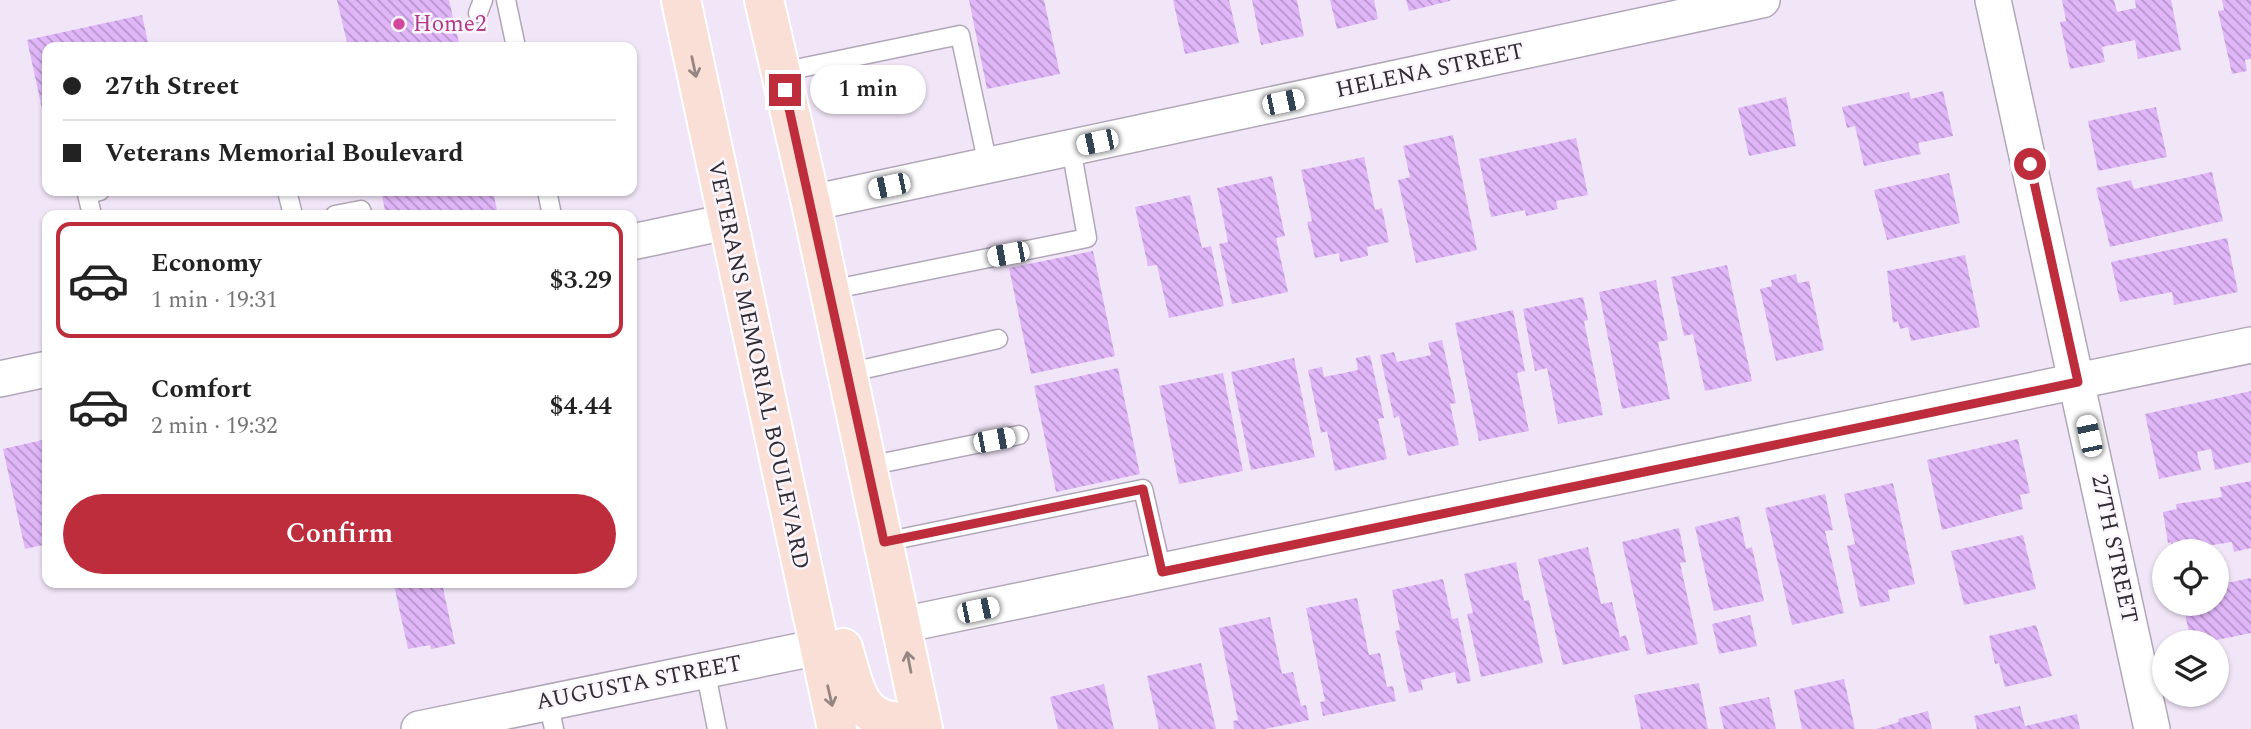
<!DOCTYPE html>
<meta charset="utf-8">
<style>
body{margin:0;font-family:Spectral,serif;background:#f6f6f6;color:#222;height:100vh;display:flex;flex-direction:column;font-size:26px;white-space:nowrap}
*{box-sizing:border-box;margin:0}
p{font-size:23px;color:#767676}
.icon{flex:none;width:38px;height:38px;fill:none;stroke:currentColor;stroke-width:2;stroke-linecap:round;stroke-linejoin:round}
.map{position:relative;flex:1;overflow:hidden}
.side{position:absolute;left:42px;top:210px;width:595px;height:378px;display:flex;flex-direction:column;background:#fff;border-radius:14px;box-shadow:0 2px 5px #0004}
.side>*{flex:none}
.guide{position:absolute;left:42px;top:42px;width:595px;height:154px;border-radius:14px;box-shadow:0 2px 5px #0004;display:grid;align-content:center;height:154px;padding:0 21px;background:#fff}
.fabs{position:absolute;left:2152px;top:539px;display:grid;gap:14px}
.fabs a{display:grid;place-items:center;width:77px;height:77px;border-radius:50%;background:#fff;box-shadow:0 2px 5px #0004;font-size:35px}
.end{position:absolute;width:32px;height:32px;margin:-16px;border:9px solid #be2d3c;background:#fff;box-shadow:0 0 0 4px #fff}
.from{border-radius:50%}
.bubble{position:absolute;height:49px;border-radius:24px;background:#fff;box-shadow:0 2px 5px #0004;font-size:23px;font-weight:600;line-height:49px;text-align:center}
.car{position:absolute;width:21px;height:42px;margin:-21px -10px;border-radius:9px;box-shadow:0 0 5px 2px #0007;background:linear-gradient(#fff 24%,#345 0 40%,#fff 0 76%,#345 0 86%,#fff 0)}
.guide b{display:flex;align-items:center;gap:24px;height:66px;font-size:26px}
.guide b+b{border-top:2px solid #e0e0e0}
.guide i{width:18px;height:18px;background:#222}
ul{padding:12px 0 0;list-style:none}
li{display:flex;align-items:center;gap:21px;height:116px;margin:0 14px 10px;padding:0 7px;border:4px solid transparent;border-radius:14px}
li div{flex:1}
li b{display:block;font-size:26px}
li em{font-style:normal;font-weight:600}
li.on{border-color:#be2d3c}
li>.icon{width:63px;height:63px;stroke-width:1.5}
.primary-button{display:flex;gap:14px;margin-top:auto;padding:14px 21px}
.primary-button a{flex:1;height:80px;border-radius:42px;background:#be2d3c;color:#fff;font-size:28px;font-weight:600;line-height:80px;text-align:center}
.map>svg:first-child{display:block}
.building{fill:url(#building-back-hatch)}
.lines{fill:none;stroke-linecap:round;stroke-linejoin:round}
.service-casing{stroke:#b1a7b8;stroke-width:21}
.minor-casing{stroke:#b1a7b8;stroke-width:38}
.primary-casing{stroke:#fff;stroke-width:42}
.service{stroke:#fff;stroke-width:18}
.minor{stroke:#fff;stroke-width:35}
.primary{stroke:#f9dfd6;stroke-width:38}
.oneway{stroke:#958684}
.route{stroke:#be2d3c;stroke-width:9}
.hotel-dot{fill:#d1479c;stroke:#fbf6fe;stroke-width:2.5}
.labels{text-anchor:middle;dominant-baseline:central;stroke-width:5;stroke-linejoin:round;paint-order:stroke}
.hotel-label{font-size:23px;fill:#b23c85;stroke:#fbf6fe;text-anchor:start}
.street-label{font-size:23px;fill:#312d33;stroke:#fbf6fe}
</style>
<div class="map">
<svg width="2251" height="729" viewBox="0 0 2251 729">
<defs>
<pattern id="building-back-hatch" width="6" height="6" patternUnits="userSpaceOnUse" patternTransform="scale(1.75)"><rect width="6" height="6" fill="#e0b6f9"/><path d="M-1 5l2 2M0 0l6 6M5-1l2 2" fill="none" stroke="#b694ca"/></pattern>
</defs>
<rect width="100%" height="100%" fill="#f1e6f8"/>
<path class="building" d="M337 0H449L460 47H348Z
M969 0H1044L1060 74 987 89Z
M1173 0H1229L1239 43 1185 54Z
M1252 0H1297L1304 36 1261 45Z
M1330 0H1374L1378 19 1337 29Z
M1406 0H1450V1L1409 11Z
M2062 0H2114L2117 12 2136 8 2135 0H2171L2181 50 2138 59 2135 40 2102 47 2105 62 2070 69 2060 22 2066 21Z
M2222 0H2251V59L2245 60 2247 71 2232 74 2218 11 2224 10Z
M142 15 149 47H47L46 127 27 40Z
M1943 91 1953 136 1918 143 1921 154 1864 166 1855 126 1847 128 1842 107 1909 92 1911 99Z
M1786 97 1796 146 1749 156 1738 108Z
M2156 107 2167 157 2098 171 2088 121Z
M1453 135 1477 250 1416 263 1398 180 1410 177 1403 146Z
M1576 138 1588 195 1556 201 1558 209 1526 216 1525 210 1491 217 1479 159Z
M1364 157 1375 210 1382 208 1389 242 1367 247 1368 256 1340 262 1339 253 1315 258 1307 222 1312 221 1301 170Z
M2212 172 2223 221 2110 247 2096 188 2131 180 2134 189Z
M1949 173 1960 223 1887 240 1874 190Z
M1272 176 1285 236 1276 238 1288 292 1232 304 1219 244 1228 242 1217 188Z
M381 191H493L498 215H386Z
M1190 195 1202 248 1211 246 1224 306 1169 318 1157 265 1148 266 1135 207Z
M2227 238 2238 292 2174 305 2172 292 2120 302 2111 262Z
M1093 251 1115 356 1031 374 1009 268Z
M1965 255 1980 327 1911 341 1908 327 1900 329 1898 321 1893 323 1887 271Z
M1727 265 1752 381 1705 391 1693 334 1684 336 1671 277Z
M1796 274 1798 283 1809 281 1824 350 1776 361 1760 289 1772 286 1771 280Z
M1656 280 1668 340 1658 342 1670 399 1622 409 1599 292Z
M1583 297 1588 320 1584 321 1603 415 1558 424 1547 368 1535 371 1523 309Z
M1513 310 1525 371 1517 373 1529 431 1479 441 1455 323Z
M1442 340 1456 403 1450 404 1459 445 1408 456 1399 416 1394 418 1380 355 1394 352 1397 362 1431 355 1428 343Z
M1370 355 1384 418 1378 419 1387 459 1335 471 1327 431 1321 433 1308 370 1322 367 1324 377 1358 370 1356 358Z
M1294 358 1315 457 1251 470 1231 372Z
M1118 368 1140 474 1056 492 1034 386Z
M1223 373 1243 471 1179 484 1159 386Z
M2251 391V462L2215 470 2211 449 2197 452 2201 470 2159 479 2145 414Z
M47 439V544L25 549 3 449Z
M2018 439 2030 493 2020 495 2023 509 1942 530 1927 460Z
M2251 481V548L2234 552 2232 542 2173 551 2171 542 2168 543 2163 512 2177 509 2176 504 2222 497 2220 487Z
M1893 483 1915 584 1888 590 1890 601 1860 607 1847 546 1855 544 1844 494Z
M1825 494 1833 530 1825 531 1844 613 1792 625 1765 508Z
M1739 516 1746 549 1752 547 1764 601 1714 611 1695 527Z
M1679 528 1686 562 1680 563 1698 644 1647 655 1622 542Z
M2023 535 2036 589 1964 605 1951 551Z
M1588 547 1601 604 1612 602 1620 637 1626 635 1630 650 1563 665 1538 559Z
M1516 562 1524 601 1529 600 1543 663 1481 677 1467 614 1473 613 1464 574Z
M2251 578V633L2207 642H2191L2183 604H2217V585Z
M1443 579 1452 619 1458 618 1471 681 1457 684 1455 672 1421 680 1423 690 1409 693 1395 631 1400 630 1392 590Z
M398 583H442L455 644 431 649 430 645 408 649 394 585Z
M1357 598 1369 655 1380 653 1387 687 1393 686 1396 701 1323 716 1320 702 1325 701 1306 608Z
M1750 615 1757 646 1719 654 1712 624Z
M1270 617 1282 674 1293 672 1301 706 1306 705 1309 720 1265 729H1234L1233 721 1238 720 1219 628Z
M2036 625 2052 676 2005 687 1999 663 1995 664 1989 636Z
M1201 663 1216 729H1159L1147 676Z
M1844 679 1855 729H1802L1794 690Z
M1699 683 1708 729H1641L1634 695Z
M1104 684 1114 729H1058L1050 697Z
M1769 697 1776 729H1724L1719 707Z
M2020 706 2025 726 2077 714 2080 729H1977L1974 716Z
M1928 711 1932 729H1876L1899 722 1898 719Z"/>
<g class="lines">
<defs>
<path id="service" d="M506 0 516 47
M478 13 483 0
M781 72 960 35 988 165
M287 191 293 215
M547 191 552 215
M92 215 87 194 100 191
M335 215 361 210 363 215
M830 290 1087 238 1071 148
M847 373 998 339
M868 466 1019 435
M884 542 1143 489 1162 572
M705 669 717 729
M548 701 554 729"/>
<path id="minor" d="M1993 0 2152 729
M811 203 1762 0
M632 242 726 222
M0 379 47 369
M902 625 2251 345
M419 729 819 647"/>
<path id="primary" d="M681 0 837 729
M764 0 811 203 923 729
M843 648C857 696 860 729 921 721"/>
</defs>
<use href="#service" class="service-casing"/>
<use href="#minor" class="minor-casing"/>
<use href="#primary" class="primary-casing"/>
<use href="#service" class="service"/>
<use href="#minor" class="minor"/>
<use href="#primary" class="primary"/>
</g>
<defs><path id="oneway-shaft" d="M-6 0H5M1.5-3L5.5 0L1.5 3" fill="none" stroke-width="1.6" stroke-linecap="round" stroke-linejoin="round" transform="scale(1.75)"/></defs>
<g class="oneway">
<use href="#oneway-shaft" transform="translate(694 67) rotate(78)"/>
<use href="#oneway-shaft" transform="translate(909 662) rotate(-101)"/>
<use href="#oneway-shaft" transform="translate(830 696) rotate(77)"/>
</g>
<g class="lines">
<path class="route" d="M785 90 884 542 1143 489 1162 572 2078 382 2030 164"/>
</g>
<circle class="hotel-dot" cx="399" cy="24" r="7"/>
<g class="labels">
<g class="hotel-label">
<text x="413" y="24">Home2</text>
</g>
<g class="street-label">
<text transform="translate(1430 71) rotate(-12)">HELENA STREET</text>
<text transform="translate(758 365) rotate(78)">VETERANS MEMORIAL BOULEVARD</text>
<text transform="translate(2114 549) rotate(78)">27TH STREET</text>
<text transform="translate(639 683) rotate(-11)">AUGUSTA STREET</text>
</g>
</g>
</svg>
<div class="fabs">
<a><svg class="icon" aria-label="locate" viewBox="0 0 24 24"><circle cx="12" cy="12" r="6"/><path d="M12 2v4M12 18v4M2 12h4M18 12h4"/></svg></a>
<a><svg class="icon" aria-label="layers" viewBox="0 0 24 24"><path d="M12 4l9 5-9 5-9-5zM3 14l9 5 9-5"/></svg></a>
</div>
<i class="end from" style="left:2030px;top:164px"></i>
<i class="end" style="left:785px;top:90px"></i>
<div class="bubble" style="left:810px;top:65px;width:116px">1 min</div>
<i class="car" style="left:1283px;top:102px;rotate:78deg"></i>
<i class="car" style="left:1097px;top:142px;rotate:258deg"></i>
<i class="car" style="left:889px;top:186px;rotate:258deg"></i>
<i class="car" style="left:1008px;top:254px;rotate:259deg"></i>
<i class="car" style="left:2089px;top:436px;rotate:348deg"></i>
<i class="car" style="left:994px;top:440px;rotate:79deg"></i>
<i class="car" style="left:978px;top:610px;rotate:78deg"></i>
<div class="guide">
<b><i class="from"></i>27th Street</b>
<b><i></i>Veterans Memorial Boulevard</b>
</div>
<section class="side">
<ul>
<li class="on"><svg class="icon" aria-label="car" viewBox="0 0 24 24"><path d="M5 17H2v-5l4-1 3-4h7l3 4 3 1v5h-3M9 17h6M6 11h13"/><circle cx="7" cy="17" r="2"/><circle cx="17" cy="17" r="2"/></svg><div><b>Economy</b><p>1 min · 19:31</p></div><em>$3.29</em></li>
<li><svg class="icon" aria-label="car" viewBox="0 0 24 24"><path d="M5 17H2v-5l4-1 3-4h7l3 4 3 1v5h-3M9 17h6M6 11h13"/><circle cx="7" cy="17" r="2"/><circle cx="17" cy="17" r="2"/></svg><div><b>Comfort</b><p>2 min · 19:32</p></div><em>$4.44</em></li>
</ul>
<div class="primary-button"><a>Confirm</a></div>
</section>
</div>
